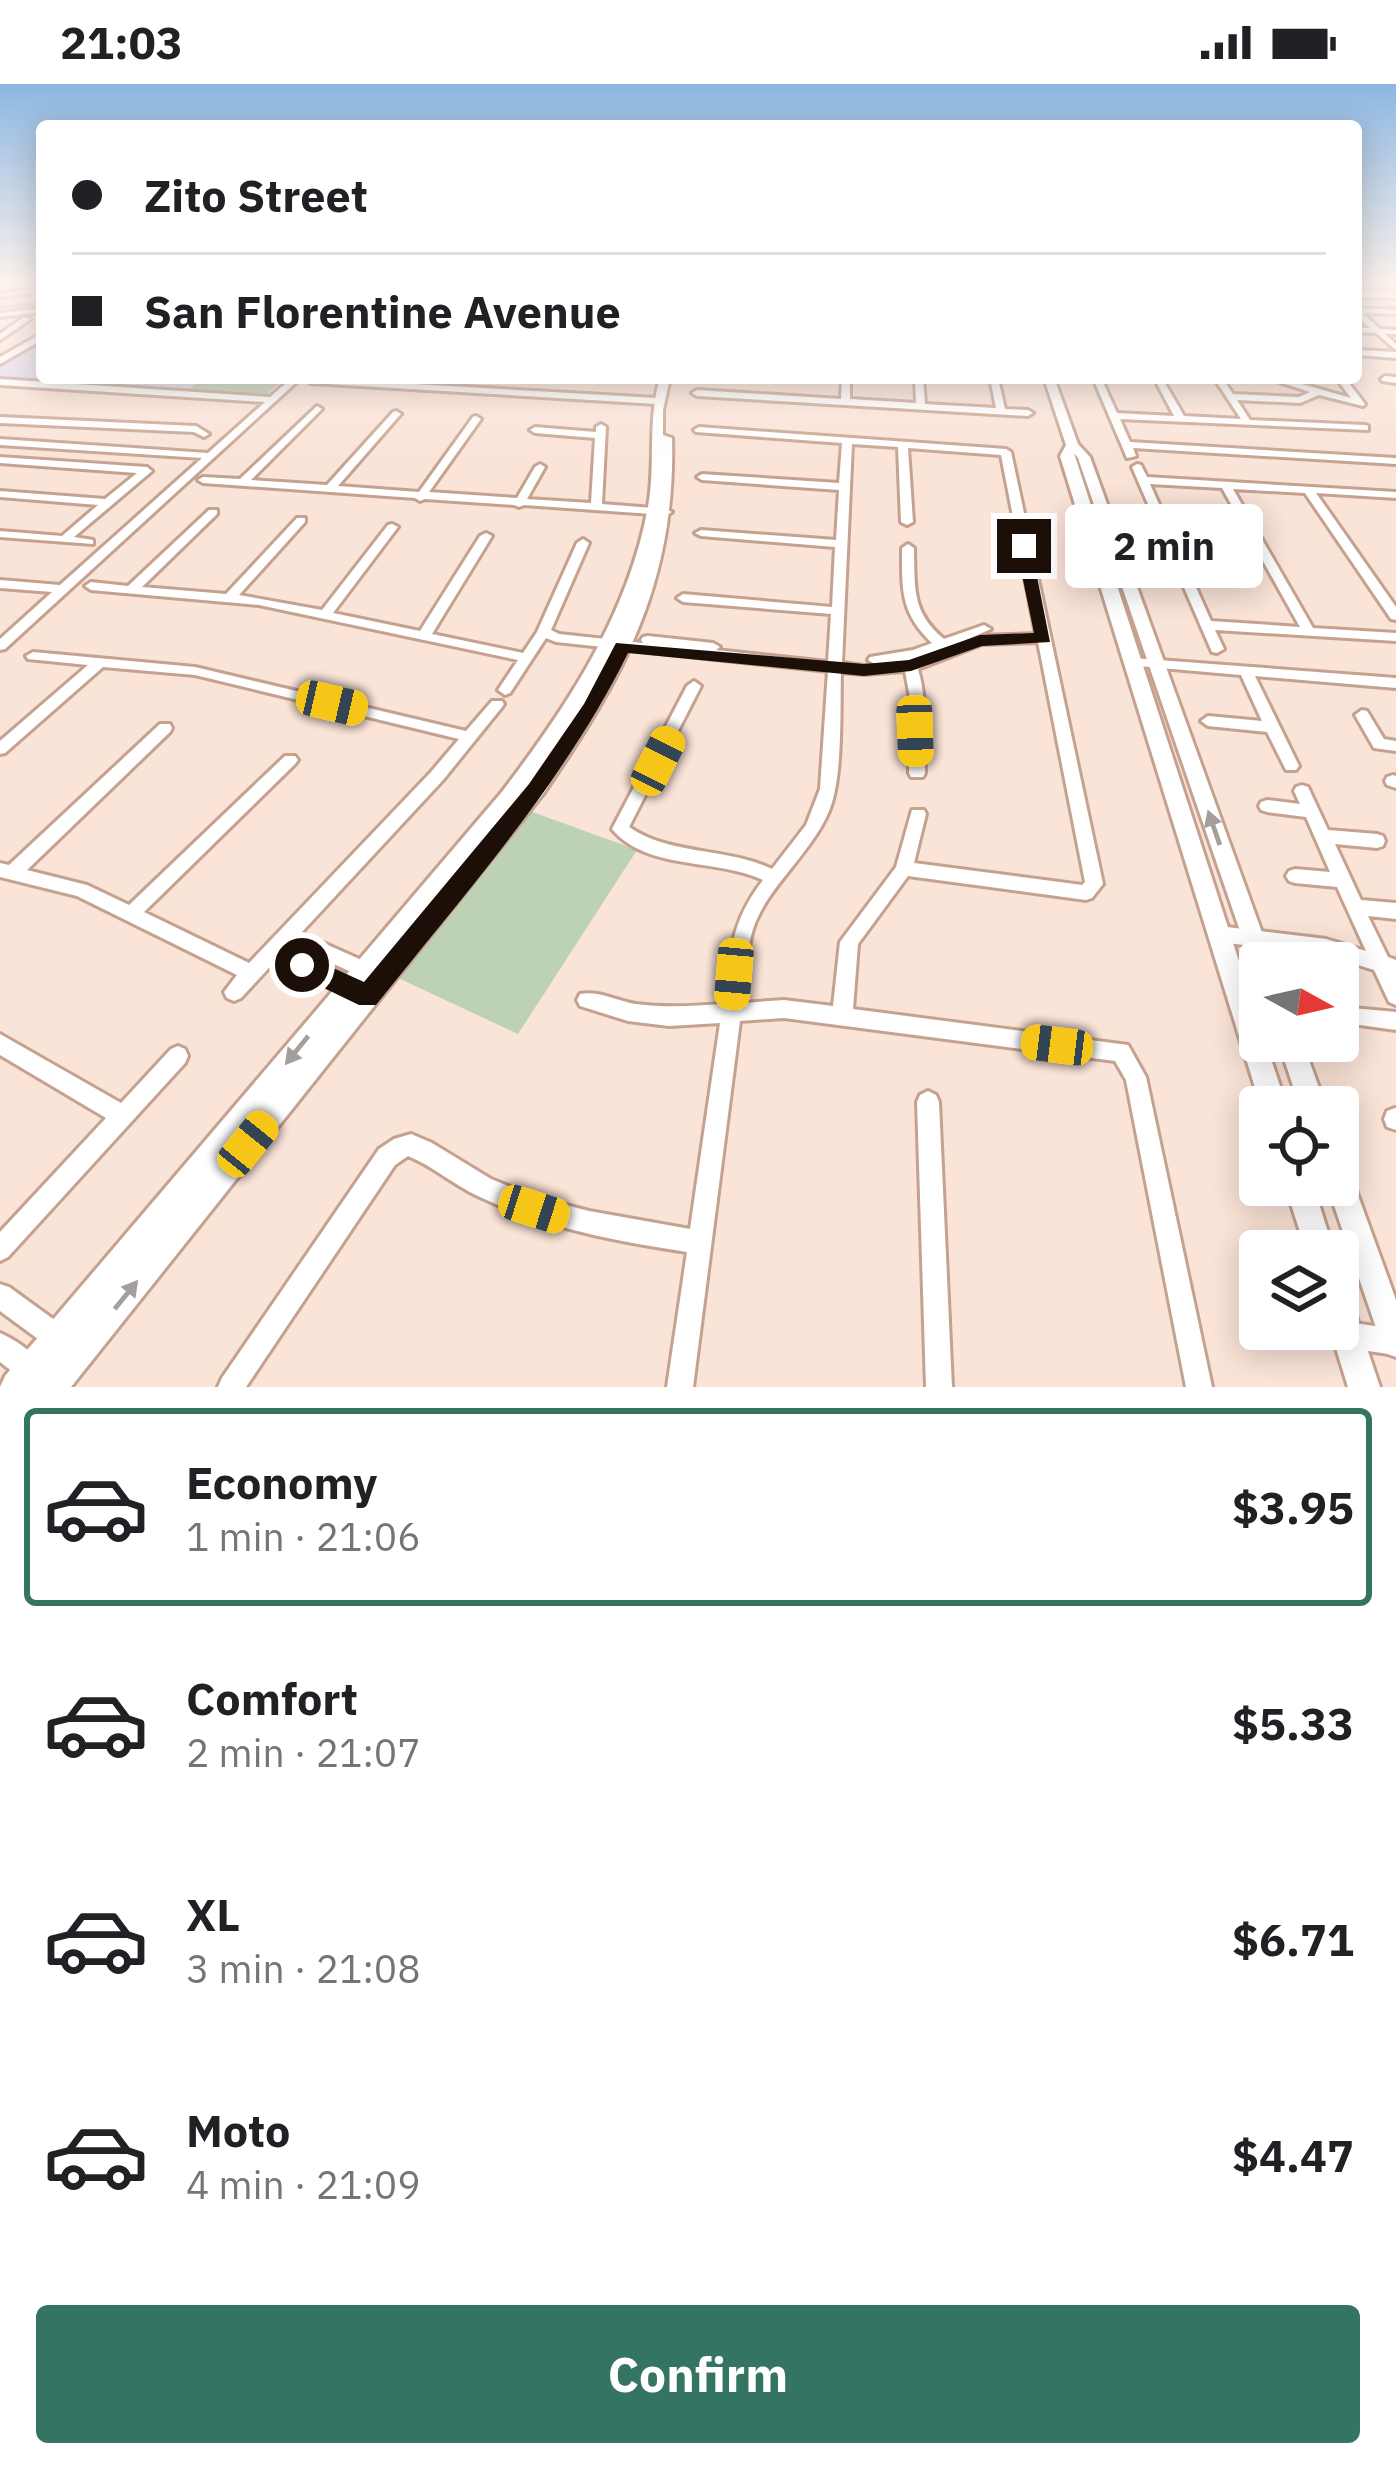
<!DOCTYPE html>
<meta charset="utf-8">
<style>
body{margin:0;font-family:"IBM Plex Sans",sans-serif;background:#f2f2f2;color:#202124;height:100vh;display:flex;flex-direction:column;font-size:45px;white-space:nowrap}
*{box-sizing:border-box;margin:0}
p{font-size:39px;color:#757577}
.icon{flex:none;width:66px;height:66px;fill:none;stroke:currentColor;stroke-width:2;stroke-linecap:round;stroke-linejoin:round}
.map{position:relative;height:1303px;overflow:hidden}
.panel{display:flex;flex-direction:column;background:#fff;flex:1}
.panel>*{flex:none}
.top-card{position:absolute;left:36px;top:36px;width:1326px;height:264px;border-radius:12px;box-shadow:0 6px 30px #0003;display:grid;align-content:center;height:264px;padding:0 36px;background:#fff}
.needle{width:78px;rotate:98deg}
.fabs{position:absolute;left:1239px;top:858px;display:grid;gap:24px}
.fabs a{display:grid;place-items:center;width:120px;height:120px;border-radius:12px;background:#fff;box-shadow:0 6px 30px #0003;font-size:60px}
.end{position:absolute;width:54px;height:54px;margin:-27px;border:15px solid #1b0f08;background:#fff;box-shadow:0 0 0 6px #fff}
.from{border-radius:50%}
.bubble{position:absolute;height:84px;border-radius:12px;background:#fff;box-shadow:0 6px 30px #0003;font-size:39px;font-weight:700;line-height:84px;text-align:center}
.car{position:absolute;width:36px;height:72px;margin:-36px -18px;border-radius:15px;box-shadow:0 0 9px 3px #0007;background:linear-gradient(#f5c518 24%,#345 0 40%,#f5c518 0 76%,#345 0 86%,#f5c518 0)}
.top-card b{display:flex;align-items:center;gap:42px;height:114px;font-size:45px}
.top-card b+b{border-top:3px solid #e0e0e0}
.top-card i{width:30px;height:30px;background:#202124}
ul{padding:21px 0 0;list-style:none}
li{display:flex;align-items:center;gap:36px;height:198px;margin:0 24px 18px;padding:0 12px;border:6px solid transparent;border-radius:12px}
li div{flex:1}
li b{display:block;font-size:45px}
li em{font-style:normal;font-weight:700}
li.current{border-color:#347462}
li>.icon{width:108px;height:108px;stroke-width:1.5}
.cta{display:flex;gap:24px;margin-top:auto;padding:24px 36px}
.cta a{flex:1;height:138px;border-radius:12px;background:#347462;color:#fff;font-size:48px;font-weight:700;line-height:138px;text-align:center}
.status{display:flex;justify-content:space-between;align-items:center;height:84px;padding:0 60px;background:#fff;direction:ltr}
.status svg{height:33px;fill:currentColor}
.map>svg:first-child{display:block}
.education{fill:#e0dbf1}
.green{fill:#bdd1b5}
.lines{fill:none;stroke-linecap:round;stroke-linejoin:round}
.stream{stroke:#a3bbd7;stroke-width:3}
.minor-casing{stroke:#c5a28f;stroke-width:6}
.major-casing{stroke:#c5a28f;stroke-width:6}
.minor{fill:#fff;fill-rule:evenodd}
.major{fill:#fff;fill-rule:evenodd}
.oneway{fill:#a49f9c}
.route{fill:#1b0f08}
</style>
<div class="status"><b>21:03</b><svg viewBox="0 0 49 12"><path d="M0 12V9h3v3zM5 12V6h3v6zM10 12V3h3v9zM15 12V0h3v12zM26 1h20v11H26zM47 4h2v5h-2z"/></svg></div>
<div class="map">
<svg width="1396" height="1303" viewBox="0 0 1396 1303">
<rect width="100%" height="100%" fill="#fae3d7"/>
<path class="education" d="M42 257V294H202L185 307 0 295V281Z"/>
<path class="green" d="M203 294H285L265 312 186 307Z
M527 726 637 766 518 950 396 893Z"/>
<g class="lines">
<path class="stream" d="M0 223 42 219"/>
<defs>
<path id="minor" d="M42 204V208L0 213V209Z
M42 224V228L0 233V229Z
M1356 224 1396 226V230L1362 229 1380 245 1396 246V250H1385L1396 260V266L1376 249 1356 248V244H1370L1356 231Z
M24 233 31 235 0 256V250Z
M39 251H42V256L0 280V273Z
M1360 266 1396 268V274L1357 271 1356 269Z
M1385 292 1396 293V299L1382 297 1381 295Z
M292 294H301L5 565 0 566V555L52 508 0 504V496L60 501 202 374 0 361V355L208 369 265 318 0 301V295L270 313Z
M308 294 657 314 662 317 657 320 311 299 307 296Z
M842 294H850V315L916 319 915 294H923L925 320 996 324 990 294H998L1005 325 1028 326 1033 329 1028 332 697 312 692 309 697 306 841 315Z
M1093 294H1101L1117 329 1174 332 1154 294H1162L1184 332 1241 335 1214 294H1222L1233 310 1299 313 1310 308 1267 294H1281L1351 314 1336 294H1345L1365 320 1363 322 1319 311 1300 319 1237 316 1250 336 1365 341 1368 342V346L1120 335 1130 358 1396 374V380L1133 364 1136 372 1127 374Z
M317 322 322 325 251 396 327 401 393 328 396 327 401 330 399 332 338 402 419 408 473 333 476 332 481 335 429 408 517 414 535 383 540 380 545 383 527 415 591 419 595 354 535 349 530 346 535 343 596 348V343L601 340 606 343 602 420 666 425 672 428 666 431 524 421 519 423 514 421 425 415 420 417 415 414 203 399 198 396 203 393 240 395Z
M0 333 196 342 209 350 204 353 194 348 0 339Z
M699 343 1006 365 1011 368 1103 800 1092 814 1086 816 908 792 858 860 853 925 1128 961 1146 993 1212 1303H1186L1126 996 1115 977 784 934 740 937 693 1303H667L687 1168C615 1157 546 1144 480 1113 455 1102 433 1082 408 1072L395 1081 246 1303H218L222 1294 379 1065 394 1055 411 1050 432 1059 491 1095 535 1113 589 1127 690 1145 720 939 669 942 628 937 580 922 577 916 580 910C598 906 617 917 636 920 666 924 693 922 723 920 731 869 730 839 763 796 717 774 647 787 612 745L687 602 694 597 701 602 629 743C671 772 727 763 772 785L806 741 820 705 828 587 556 558 546 554 510 609 505 611 498 606 518 576 259 521 91 506 85 502 91 498 128 502 209 426H217V430L142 503 226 510 297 434H305V438L239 511 322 526 388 441 392 440 398 443 333 529 420 547 480 452 486 449 492 452 432 550 523 569 537 548 577 459 583 455 589 459 551 546 559 550 643 559 641 556 643 553 648 552 713 559 720 563 716 566 828 578 831 530 683 518 677 514 683 510 832 523 835 463 701 452 695 449 701 446 836 456 839 406 702 396 697 393 702 390 839 399 842 359 696 348 694 346ZM852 360 898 363 901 438 907 441 913 438 908 364 1001 371 1036 550 980 552 952 562 991 545 984 541 944 555C911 528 915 503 914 464L908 460 902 464C902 505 900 529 932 559L913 566 870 573 868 576 875 580 900 577 901 578 864 582 842 579ZM1038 558 1085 798 1082 801 914 779 926 730 924 726H912L896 783 840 858 833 922 784 916 743 919C746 895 746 867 753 845 766 804 811 770 829 727 843 694 840 626 841 588L864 590 905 587 910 614 909 689 911 693H923L925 689C924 654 928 619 918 585L982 560Z
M0 373 147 383 152 387 74 453 93 456V460L0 453V447L62 452 98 421 0 413V407L105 415 137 389 0 379Z
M1137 380 1141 381 1147 393 1396 408V414L1316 409 1396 523V536L1391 535 1305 409 1233 405 1313 544 1396 549V557L1215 546 1224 565 1217 569 1212 568 1132 383ZM1150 400 1222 404 1300 543 1211 537Z
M33 568 195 583 466 647 492 617H502L504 620 502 623 443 696 301 849 377 883 380 889 377 895 370 897 302 865 294 866 361 900 364 906 361 912 354 915 347 912 281 880 278 874 241 914 234 917 227 914 224 908 237 891 77 812 0 793V779L9 781 160 640H170L172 644 170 648 27 786 87 801 129 821 285 672H295L298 676 295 680 144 828 249 879 431 688 459 655 195 591 103 583 5 669 0 670V657L88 581 28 575 26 572Z
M1132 574 1396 594V604L1255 592 1299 682 1296 686H1286L1267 648 1208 642 1201 637 1208 632 1262 637 1241 591 1127 581 1125 578Z
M1362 626 1367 627 1384 655 1396 657V667L1374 664 1355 631Z
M1393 691 1396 692V704L1387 701 1385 697 1387 693Z
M1302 701 1308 703 1328 746 1377 750 1383 752 1385 757 1383 762 1377 764 1335 760 1361 816 1396 819V835L1368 832 1388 873 1396 876V921L1389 918 1374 886 1326 871 1219 858 1212 856 1210 850 1212 844 1219 842 1326 855 1366 867 1337 803 1295 799 1289 797 1286 792 1289 787 1295 785 1330 788 1306 733 1267 728 1261 726 1259 722 1261 718 1267 716 1300 720 1294 707 1296 703Z
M1352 924 1396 928V946L1345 939 1342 933 1345 927Z
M0 950 121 1019 171 965 178 962 185 965 188 972 185 979 8 1173 0 1177V1148L106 1034 0 971Z
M928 1007 936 1011 939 1018 952 1303H926L917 1018 920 1011Z
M1395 1024H1396V1046L1387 1043 1384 1035 1387 1027Z
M0 1200 9 1203 71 1248 75 1257 71 1266 62 1270 53 1266 0 1227Z
M1347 1238 1396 1245V1271L1347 1264 1338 1260 1334 1251 1338 1242Z
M0 1249C16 1256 37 1270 44 1286L40 1295 31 1299 22 1295 0 1278Z"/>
<path id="major" d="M1356 207 1396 208V214L1356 213Z
M660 294H670L663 326V351L672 354C676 500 623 593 543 710L71 1303H0L5 1292 501 709C567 623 628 531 648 423 656 380 647 337 660 294Z
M1044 294H1054L1078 360 1090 373 1273 879H1260V888L1254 886 1251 879 1078 374 1074 369 1260 942V957H1265L1287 1023H1261L1060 372 1066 361Z
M1278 957H1302L1326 1023H1300Z
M1338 1080 1348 1084 1396 1216V1273L1385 1269 1381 1258 1327 1101H1338Z
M1285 1101H1313L1334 1167H1306Z
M1338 1207 1349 1211 1380 1303H1348L1330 1245H1338Z"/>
</defs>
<use href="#minor" class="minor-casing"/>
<use href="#major" class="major-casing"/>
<use href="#minor" class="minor"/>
<use href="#major" class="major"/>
</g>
<defs><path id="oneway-solid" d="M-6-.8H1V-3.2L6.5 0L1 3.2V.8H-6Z" transform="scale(3)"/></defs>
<g class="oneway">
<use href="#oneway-solid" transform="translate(1214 744) rotate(-109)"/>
<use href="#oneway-solid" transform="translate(297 966) rotate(129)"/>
<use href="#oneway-solid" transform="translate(126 1211) rotate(-51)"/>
</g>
<linearGradient id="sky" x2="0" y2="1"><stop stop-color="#8cb7e1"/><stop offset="0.52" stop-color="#fdf2ed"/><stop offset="1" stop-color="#fdf2ed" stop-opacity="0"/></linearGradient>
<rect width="1396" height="383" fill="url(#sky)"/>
<path class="route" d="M1024 457 1031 462 1050 558 982 562 911 587 864 592 628 569C564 699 466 808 376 921H359L293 889 290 881 293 873 302 870 364 898 529 700 584 620 616 559 864 580 909 576 980 551 1034 549 1016 462Z"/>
</svg>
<div class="fabs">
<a><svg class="needle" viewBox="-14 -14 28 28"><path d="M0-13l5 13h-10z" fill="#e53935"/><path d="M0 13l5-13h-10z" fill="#757577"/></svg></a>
<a><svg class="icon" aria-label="locate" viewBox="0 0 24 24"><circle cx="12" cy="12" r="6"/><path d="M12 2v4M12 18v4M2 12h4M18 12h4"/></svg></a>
<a><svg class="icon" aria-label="layers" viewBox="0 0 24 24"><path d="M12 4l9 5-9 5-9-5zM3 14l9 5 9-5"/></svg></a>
</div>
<i class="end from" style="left:302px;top:881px"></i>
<i class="end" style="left:1024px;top:462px"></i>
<div class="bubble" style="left:1065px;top:420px;width:198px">2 min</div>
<i class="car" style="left:332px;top:619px;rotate:103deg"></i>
<i class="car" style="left:915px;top:647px;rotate:178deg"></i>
<i class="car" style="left:658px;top:677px;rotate:27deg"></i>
<i class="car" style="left:734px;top:890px;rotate:185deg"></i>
<i class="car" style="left:1057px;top:961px;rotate:277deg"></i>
<i class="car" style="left:248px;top:1060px;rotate:39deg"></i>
<i class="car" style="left:534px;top:1125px;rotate:108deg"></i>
<div class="top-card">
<b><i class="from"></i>Zito Street</b>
<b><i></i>San Florentine Avenue</b>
</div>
</div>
<section class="panel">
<ul>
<li class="current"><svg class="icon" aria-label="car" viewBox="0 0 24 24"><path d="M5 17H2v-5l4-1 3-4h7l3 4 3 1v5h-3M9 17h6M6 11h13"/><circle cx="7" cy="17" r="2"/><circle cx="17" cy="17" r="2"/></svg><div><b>Economy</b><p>1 min · 21:06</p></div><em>$3.95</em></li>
<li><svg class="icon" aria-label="car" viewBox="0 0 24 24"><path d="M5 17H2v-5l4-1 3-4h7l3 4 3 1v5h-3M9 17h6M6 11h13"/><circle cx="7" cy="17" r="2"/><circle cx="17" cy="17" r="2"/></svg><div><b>Comfort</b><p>2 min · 21:07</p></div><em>$5.33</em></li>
<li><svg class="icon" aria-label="car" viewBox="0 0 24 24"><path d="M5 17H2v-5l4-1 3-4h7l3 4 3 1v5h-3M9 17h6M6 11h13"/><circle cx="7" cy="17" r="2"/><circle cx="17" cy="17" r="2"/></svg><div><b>XL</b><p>3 min · 21:08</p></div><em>$6.71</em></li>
<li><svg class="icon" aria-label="car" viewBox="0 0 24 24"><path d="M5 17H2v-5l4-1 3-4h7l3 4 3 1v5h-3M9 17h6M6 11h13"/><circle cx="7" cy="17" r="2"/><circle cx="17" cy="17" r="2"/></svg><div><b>Moto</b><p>4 min · 21:09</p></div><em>$4.47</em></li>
</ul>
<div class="cta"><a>Confirm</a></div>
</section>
